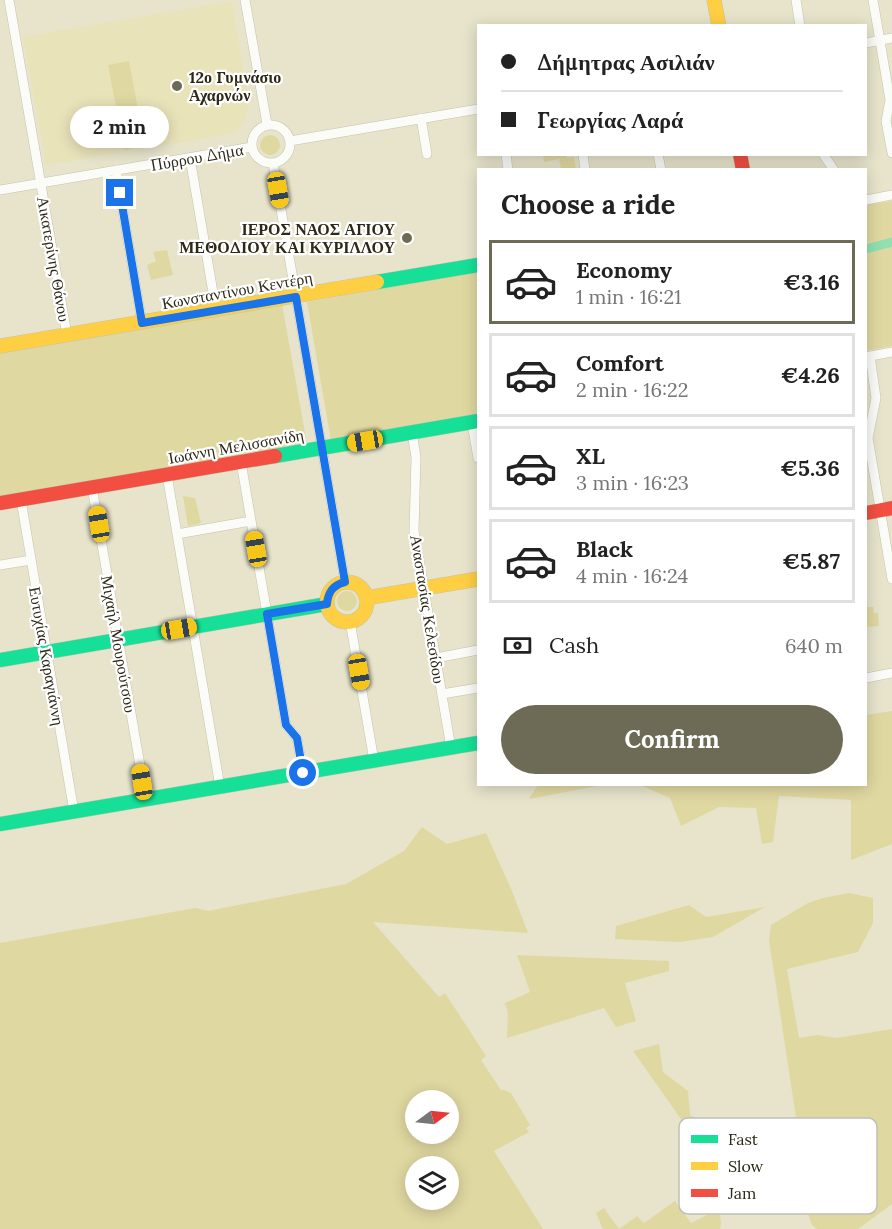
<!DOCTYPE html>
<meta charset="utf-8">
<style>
body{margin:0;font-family:Lora,serif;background:#f2f2f2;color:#222;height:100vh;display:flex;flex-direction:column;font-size:22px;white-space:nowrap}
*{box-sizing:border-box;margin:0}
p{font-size:20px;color:#767676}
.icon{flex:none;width:33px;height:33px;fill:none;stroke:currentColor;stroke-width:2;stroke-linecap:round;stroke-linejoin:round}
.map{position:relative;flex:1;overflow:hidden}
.sheet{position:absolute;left:477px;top:168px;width:390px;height:618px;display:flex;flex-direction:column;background:#fff;border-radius:0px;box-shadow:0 3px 15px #0003}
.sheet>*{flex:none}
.hud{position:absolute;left:477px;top:24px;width:390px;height:132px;border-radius:0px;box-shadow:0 3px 15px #0003;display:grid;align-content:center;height:132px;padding:0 24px;background:#fff}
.needle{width:39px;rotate:75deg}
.controls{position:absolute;left:405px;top:1090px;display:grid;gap:12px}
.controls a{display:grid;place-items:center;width:54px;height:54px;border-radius:50%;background:#fff;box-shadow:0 3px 15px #0003;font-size:30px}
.end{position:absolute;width:27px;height:27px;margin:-14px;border:8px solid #1a73e8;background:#fff;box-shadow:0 0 0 3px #fff}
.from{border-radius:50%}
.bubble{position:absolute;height:42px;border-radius:21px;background:#fff;box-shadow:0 3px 15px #0003;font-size:20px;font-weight:800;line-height:42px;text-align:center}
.car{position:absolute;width:18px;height:36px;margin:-18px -9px;border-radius:8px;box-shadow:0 0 4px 2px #0007;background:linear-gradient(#f5c518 24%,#345 0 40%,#f5c518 0 76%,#345 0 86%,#f5c518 0)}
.hud b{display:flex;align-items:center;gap:21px;height:57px;font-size:22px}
.hud b+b{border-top:2px solid #e0e0e0}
.hud i{width:15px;height:15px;background:#222}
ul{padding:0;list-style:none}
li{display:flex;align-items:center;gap:18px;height:84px;margin:0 12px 9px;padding:0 12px;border:3px solid #e0e0e0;border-radius:0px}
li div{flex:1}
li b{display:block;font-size:22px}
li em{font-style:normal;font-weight:800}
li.current{border-color:#6d6a56}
li>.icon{width:54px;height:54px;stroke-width:1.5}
h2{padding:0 24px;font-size:27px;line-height:72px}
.pay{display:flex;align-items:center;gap:15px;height:66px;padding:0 24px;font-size:22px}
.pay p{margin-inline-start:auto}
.action{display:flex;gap:12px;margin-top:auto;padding:12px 24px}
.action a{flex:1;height:69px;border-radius:36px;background:#6d6a56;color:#fff;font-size:24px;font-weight:800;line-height:69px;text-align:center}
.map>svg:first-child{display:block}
.built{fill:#e9e3ba}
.green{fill:#e0d8a1;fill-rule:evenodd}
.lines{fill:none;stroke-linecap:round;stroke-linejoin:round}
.canal{stroke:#90e0b1;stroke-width:9}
.street-casing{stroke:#c5c2af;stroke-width:10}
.fast-casing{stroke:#c5c2af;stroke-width:15}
.slow-casing{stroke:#c5c2af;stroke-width:15}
.jam-casing{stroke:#c5c2af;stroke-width:15}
.street{stroke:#fbfbf7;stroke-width:9}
.fast{stroke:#16e098;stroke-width:14}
.slow{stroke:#ffcf43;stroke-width:14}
.jam{stroke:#f24e42;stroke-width:14}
.route{stroke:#1a73e8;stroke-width:8}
.poi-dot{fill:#6d6a56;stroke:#fff;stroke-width:2}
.labels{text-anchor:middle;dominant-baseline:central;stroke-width:4.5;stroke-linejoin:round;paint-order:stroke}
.poi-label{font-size:16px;font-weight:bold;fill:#2c2917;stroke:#fff;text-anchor:start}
.street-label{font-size:16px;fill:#2c2917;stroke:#fff}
.key{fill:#fff;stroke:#c0bfb9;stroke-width:1.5}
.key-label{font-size:16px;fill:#2c2917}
</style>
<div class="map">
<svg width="892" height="1229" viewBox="0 0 892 1229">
<rect width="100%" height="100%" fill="#e7e4cb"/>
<path class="built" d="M232 1 249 104 245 119 239 129 230 134 46 165 23 37Z"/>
<path class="green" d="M129 61 145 146 124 150 108 65Z
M260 145a10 10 0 1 1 20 0a10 10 0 1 1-20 0Z
M543 155H567V158L574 157 576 169H561L559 159 544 162Z
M892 201V346L866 351V205Z
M167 250 173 275 151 280 147 265 156 261 153 252Z
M478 271V416L331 441 307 302Z
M282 304 307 444 0 496V353Z
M183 496 195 498 201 523 188 526Z
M337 601a10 10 0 1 1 20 0a10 10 0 1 1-20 0Z
M866 607H873L874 613H878L879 626 866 627Z
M892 711V844L851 860V800L779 796 773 842 762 844 756 808 719 807 681 826 670 798 640 785 866 784V715Z
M538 785V784L602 785 529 799Z
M422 827 447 844 486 833 512 891 528 933 373 922 439 997 445 993 486 1056 481 1060 501 1090H504L511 1093 530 1125 526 1128 529 1132 494 1151 543 1229H0V943L195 908 208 911 346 884 404 851ZM416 1101H448V1134H416ZM416 1167H448V1200H416Z
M849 893 873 898V923L858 952 787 969 799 1038 817 1035 837 1038 892 1029V1204L858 1229H817L812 1225 795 1176 800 1144 769 940 771 925 808 903 823 898Z
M689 905 706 917 765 907 713 937 680 942 615 939 616 926Z
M517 955 669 961V971L625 983 636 1021 616 1027 604 1008 507 1038 508 1013 505 1003 530 992Z
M659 1044 663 1072 688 1091 690 1115 700 1120 721 1154 744 1165 722 1177 633 1051Z
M675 1201 691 1223 719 1209 721 1223 720 1229H603L596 1213 604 1208 619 1229 637 1216 644 1223Z"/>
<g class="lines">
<path class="canal" d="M866 249 892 242"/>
<defs>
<path id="street" d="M9 0 67 335
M245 0 267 124
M796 0 800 26
M873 0 890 100 886 121 892 153
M866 43 892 38
M421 118 427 154
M252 144a19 19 0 1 1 38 0a19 19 0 1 1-38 0Z
M290 141 478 109
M506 154 508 170
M583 154 585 170
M658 154 661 170
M823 154 834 170
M190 158 216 310
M273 163 345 582
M116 170 142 323
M0 190 252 147
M866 200 892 195
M870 356 876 398 868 438 892 579
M866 357 892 352
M472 423 478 458
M412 433 416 457 414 531 451 748
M241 462 286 725 297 738 303 773
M167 475 220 787
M92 487 146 800
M21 500 74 812
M177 534 251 521
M0 565 31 560
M350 621 374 761
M436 658 478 650
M866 678 892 673
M442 694 478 688"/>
<path id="fast" d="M377 282 478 265
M275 456 478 421
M0 660 327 604
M0 824 478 743"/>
<path id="slow" d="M714 0 719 26
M0 346 377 282
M327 602a20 20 0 1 1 40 0a20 20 0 1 1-40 0Z
M366 598 478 579"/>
<path id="jam" d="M740 154 743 170
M0 503 275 456
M866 513 892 508"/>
</defs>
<use href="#street" class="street-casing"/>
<use href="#fast" class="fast-casing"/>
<use href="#slow" class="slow-casing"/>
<use href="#jam" class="jam-casing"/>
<use href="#street" class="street"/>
<use href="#fast" class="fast"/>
<use href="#slow" class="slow"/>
<use href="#jam" class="jam"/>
</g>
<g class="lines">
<path class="route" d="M120 193 142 323 296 297 345 582C333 585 328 592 327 604L267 614 286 725 297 738 303 773"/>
</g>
<g class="poi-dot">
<circle cx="177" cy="86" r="6"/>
<circle cx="407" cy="238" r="6"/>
</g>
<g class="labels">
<g class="poi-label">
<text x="189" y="77">12ο Γυμνάσιο<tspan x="189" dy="18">Αχαρνών</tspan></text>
<text x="395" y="229" text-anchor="end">ΙΕΡΟΣ ΝΑΟΣ ΑΓΙΟΥ<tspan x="395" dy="18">ΜΕΘΟΔΙΟΥ ΚΑΙ ΚΥΡΙΛΛΟΥ</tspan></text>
</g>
<g class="street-label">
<text transform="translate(197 157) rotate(-10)">Πύρρου Δήμα</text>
<text transform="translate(54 259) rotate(80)">Αικατερίνης Θάνου</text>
<text transform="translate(237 290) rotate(-10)">Κωνσταντίνου Κεντέρη</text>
<text transform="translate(236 446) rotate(-10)">Ιωάννη Μελισσανίδη</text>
<text transform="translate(428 609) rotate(81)">Αναστασίας Κελεσίδου</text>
<text transform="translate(119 644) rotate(80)">Μιχαήλ Μουρούτσου</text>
<text transform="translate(47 656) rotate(80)">Ευτυχίας Καραγιάννη</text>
</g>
</g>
<rect x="679" y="1118" width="198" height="96" rx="9" class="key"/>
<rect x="691" y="1135" width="27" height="8" fill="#16e098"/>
<rect x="691" y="1162" width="27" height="8" fill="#ffcf43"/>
<rect x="691" y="1189" width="27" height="8" fill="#f24e42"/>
<g class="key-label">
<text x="728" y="1145">Fast</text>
<text x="728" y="1172">Slow</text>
<text x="728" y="1199">Jam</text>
</g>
</svg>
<div class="controls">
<a><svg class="needle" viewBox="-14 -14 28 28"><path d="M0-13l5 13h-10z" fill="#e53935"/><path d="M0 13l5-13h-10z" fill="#767676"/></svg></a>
<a><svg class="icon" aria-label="layers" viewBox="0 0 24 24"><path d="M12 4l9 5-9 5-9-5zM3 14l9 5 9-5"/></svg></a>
</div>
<i class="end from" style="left:303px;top:773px"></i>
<i class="end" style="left:120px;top:193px"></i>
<div class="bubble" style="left:70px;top:106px;width:99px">2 min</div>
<i class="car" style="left:278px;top:190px;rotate:170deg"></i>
<i class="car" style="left:365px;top:441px;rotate:260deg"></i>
<i class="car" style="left:99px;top:524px;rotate:351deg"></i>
<i class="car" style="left:256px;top:549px;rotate:350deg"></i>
<i class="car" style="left:179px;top:629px;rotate:80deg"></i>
<i class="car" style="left:359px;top:672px;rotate:170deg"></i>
<i class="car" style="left:142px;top:782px;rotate:351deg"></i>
<div class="hud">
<b><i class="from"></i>Δήμητρας Ασιλιάν</b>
<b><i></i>Γεωργίας Λαρά</b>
</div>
<section class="sheet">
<h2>Choose a ride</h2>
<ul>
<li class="current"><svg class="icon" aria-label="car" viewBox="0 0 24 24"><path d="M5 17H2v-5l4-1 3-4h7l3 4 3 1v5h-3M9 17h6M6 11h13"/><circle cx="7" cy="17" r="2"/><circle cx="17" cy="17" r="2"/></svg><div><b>Economy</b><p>1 min · 16:21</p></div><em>€3.16</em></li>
<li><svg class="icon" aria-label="car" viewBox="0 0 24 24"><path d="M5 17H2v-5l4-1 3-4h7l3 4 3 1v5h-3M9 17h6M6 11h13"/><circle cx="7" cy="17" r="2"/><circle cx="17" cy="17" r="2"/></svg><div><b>Comfort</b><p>2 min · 16:22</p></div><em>€4.26</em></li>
<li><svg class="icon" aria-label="car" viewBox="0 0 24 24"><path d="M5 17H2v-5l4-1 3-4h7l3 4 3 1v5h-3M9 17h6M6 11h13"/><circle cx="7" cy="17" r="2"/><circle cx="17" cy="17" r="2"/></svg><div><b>XL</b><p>3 min · 16:23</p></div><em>€5.36</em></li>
<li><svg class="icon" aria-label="car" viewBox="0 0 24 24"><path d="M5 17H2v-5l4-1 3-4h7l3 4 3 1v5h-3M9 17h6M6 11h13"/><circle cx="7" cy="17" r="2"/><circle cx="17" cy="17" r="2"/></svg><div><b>Black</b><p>4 min · 16:24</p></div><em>€5.87</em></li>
</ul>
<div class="pay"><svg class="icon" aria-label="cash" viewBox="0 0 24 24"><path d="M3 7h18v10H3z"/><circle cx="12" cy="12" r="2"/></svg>Cash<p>640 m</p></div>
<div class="action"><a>Confirm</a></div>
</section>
</div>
